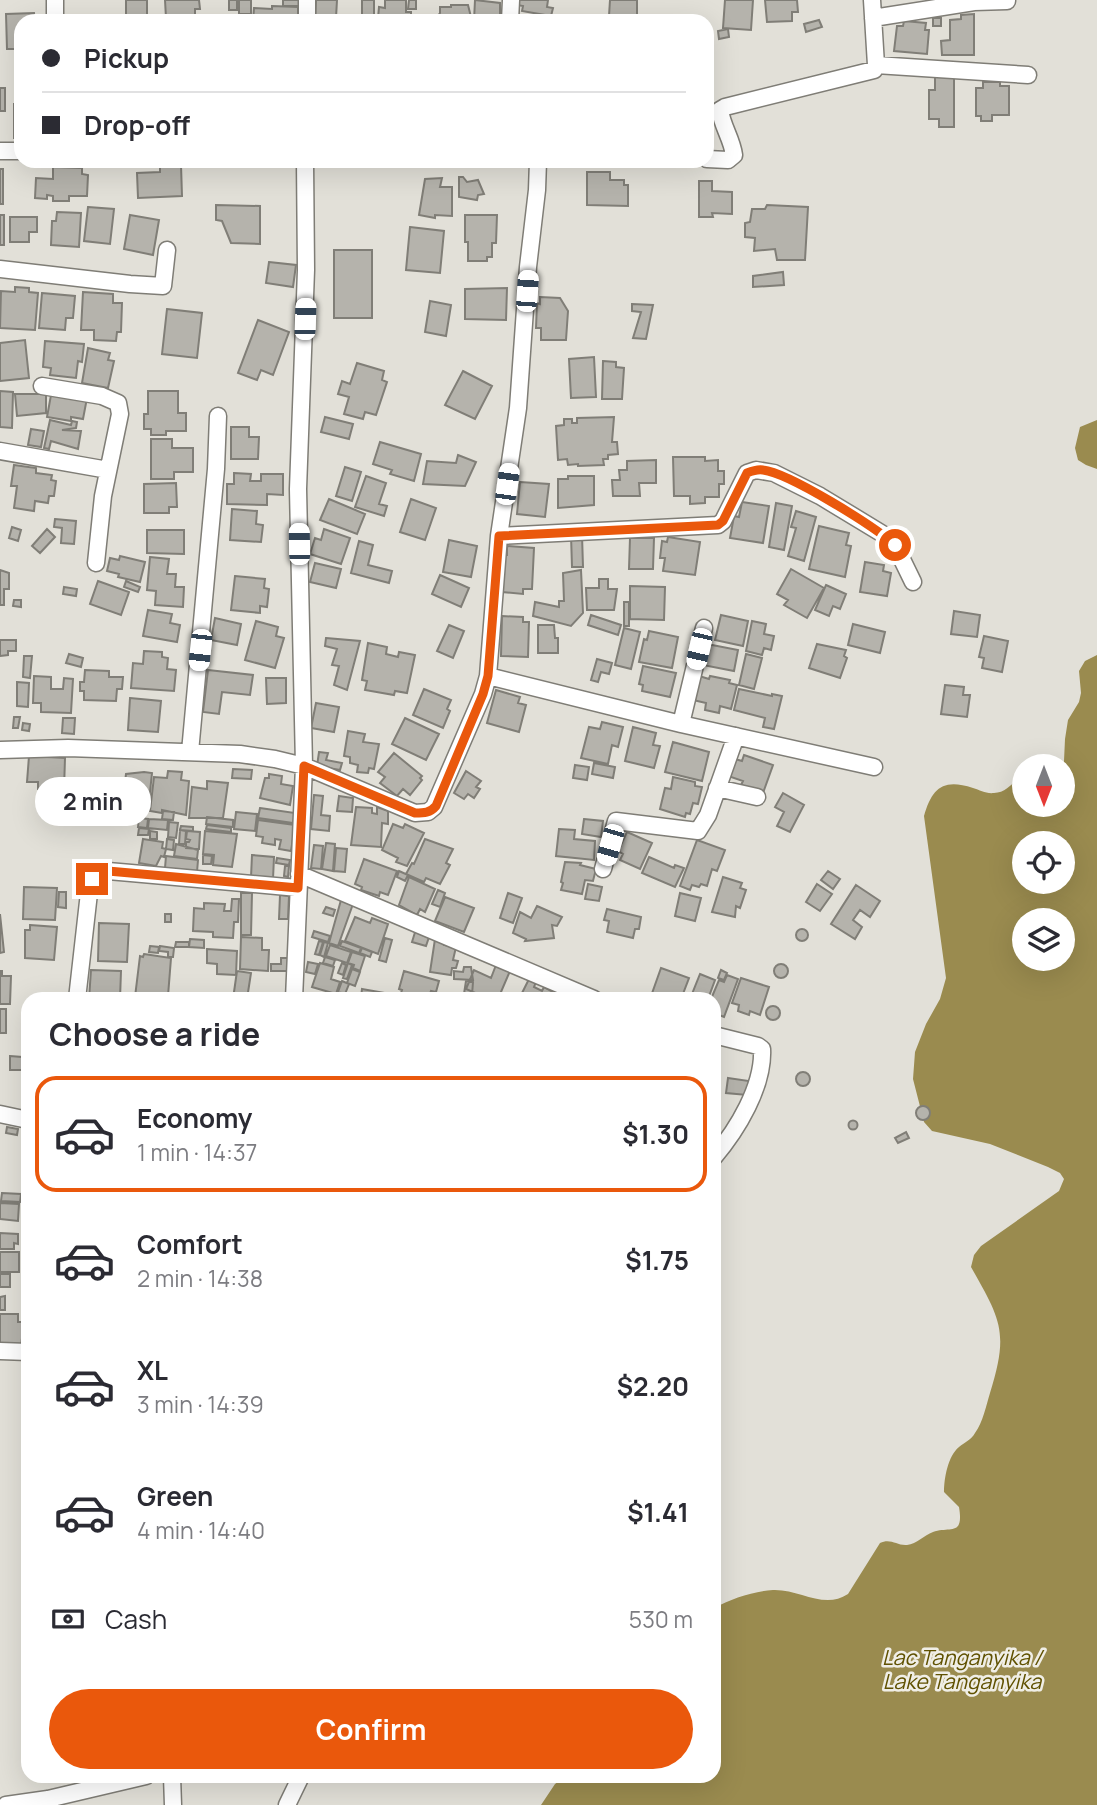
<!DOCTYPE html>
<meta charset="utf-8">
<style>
body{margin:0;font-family:Manrope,sans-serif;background:#f7f7f7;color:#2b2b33;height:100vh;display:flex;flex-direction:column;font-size:26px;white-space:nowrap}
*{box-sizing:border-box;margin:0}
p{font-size:23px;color:#7c7c81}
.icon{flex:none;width:38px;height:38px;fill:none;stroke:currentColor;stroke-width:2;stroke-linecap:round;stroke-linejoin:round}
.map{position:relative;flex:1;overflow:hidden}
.sheet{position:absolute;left:21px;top:992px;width:700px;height:791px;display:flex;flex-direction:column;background:#fff;border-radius:21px;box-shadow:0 7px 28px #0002}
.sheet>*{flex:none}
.banner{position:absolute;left:14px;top:14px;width:700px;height:154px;border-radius:21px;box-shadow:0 7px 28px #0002;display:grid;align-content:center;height:154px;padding:0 28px;background:#fff}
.needle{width:46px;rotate:180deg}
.buttons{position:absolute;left:1012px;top:754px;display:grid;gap:14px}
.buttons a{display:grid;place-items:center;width:63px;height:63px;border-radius:50%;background:#fff;box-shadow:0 7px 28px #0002;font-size:35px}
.end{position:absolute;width:32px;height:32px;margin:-16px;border:9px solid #ea580c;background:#fff;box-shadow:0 0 0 4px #fff}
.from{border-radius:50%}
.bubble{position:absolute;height:49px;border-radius:24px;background:#fff;box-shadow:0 7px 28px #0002;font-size:23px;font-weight:700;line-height:49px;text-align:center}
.car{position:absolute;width:21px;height:42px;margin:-21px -10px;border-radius:9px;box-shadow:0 0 5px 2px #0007;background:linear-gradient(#fff 24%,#345 0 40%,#fff 0 76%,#345 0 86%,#fff 0)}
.banner b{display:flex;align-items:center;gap:24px;height:66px;font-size:26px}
.banner b+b{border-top:2px solid #e1e1e2}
.banner i{width:18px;height:18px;background:#2b2b33}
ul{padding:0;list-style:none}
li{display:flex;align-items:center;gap:21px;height:116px;margin:0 14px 10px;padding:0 14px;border:4px solid transparent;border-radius:21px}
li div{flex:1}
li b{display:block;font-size:26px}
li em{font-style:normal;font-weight:700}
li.selected{border-color:#ea580c}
li>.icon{width:63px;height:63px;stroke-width:1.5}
h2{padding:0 28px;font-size:32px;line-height:84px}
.pay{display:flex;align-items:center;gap:18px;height:77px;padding:0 28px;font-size:26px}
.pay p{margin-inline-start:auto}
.cta{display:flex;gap:14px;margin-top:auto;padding:14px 28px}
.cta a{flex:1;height:80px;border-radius:42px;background:#ea580c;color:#fff;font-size:28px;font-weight:700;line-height:80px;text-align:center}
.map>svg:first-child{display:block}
.water{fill:#9a8b4f;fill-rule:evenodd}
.building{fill:#b5b3ac;stroke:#807e77;stroke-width:2}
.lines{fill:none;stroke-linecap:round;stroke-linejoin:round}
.street-casing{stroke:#7f7d76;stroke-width:19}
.street{stroke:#fff;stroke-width:16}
.route{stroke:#ea580c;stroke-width:9}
.labels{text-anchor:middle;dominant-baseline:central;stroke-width:5;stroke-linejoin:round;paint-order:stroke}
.water-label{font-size:21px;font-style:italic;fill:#605101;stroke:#f0eee6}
</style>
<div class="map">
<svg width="1097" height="1805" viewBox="0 0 1097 1805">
<rect width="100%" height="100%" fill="#e2e0d8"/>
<path class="water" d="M1097 420V469L1086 465 1078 460 1075 448 1080 427Z
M1097 655V1805H541L555 1784 566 1776H714V1608C731 1599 753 1591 773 1590 800 1589 824 1610 848 1594L880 1543C891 1538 897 1546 907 1545 917 1544 924 1535 933 1532 950 1526 964 1537 959 1507L944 1492C944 1478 948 1456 959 1447 965 1442 971 1440 975 1433 983 1422 986 1406 990 1393 1009 1332 1001 1320 971 1267L974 1255 981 1246 1059 1191 1064 1179 1060 1173 1048 1167 990 1144 932 1131 924 1122 913 1079 915 1052 926 1024 940 999 946 978 924 816C932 788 943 778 973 788 980 790 986 794 994 793 1006 793 1013 782 1022 776L1024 805H1062L1065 739 1068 720 1079 702 1081 693 1079 671 1085 661ZM1024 844H1062V882H1024ZM1024 920H1062V959H1024Z"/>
<path class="building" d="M126 0H147V15H126Z
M165 0H199L200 9H195V17L166 18Z
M229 0H237V10H229Z
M239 0H251V14H239Z
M283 0H299V6H283Z
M316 0H337L336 18 315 17Z
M362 0H374V21H362Z
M385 0H406V12H411V21H385V18H378L379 7 385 8Z
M409 0H416V9H408Z
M475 0 500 3V21H474Z
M518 0H548L547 7 553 8 551 16 522 11 523 6 517 5Z
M610 0H637V18L609 16Z
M725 0H753L751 30 723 28Z
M765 0H797L798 12H792V21L767 22Z
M451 5H468L472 21H434L440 13V7H451Z
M272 6 298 7V21H253L254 8 272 9Z
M34 13 35 21H21V49H7L6 14Z
M974 14V55H942L941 41 950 40V20L961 19V15Z
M933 18H941V26H933Z
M819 20 822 27 806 32 804 24Z
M904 21 926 23 925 30H929L927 54 894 51 897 26H903Z
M728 29 729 37 719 39 718 31Z
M935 74H954V127H939V119H929V90H935Z
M983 82H1000V86H1009V115H992V121H981V116H976V88H983Z
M0 88H5V111H0Z
M14 104H21V138H14Z
M181 165 182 196 138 198 137 173 160 172V166Z
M53 167 82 168V174L88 175 87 196H69V201H53V196L47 195V199L35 198 36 178 53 179Z
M0 169H3V204H0Z
M587 172H610V180H624V185H628V206L587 205Z
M459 177H463L467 182 478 180 484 194 478 195 477 200 459 197Z
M442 178 440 187H452V216L435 215V218L419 215 425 179Z
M699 181H712V191L732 192V214L712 213 713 217H699Z
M216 205 260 206V244L231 243 222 221 216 220Z
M767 205 808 207 805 260H777L775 249 754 251 755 238 745 237V223L750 222 752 209H765Z
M88 207 114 209 110 244 84 241Z
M57 212 81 213 79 247 51 245 52 221H56Z
M0 215H4V245H0Z
M130 215 159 220 153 255 124 249Z
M465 215H497L496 243H492V257H487V261H468V242H465Z
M10 217H37V232H29V242H10Z
M410 227 444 231 440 273 406 270Z
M334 250H372V318H334Z
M269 262 296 265 293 287 266 283Z
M783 272 784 285 753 287V276Z
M15 287 29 288V292L38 293 35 330 0 328 1 291 15 292Z
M507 288 506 320 465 319V289Z
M83 292 113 294V303H122L121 332H117L116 341 94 340V330H81Z
M42 293 75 296 73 318H66L65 330 39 328Z
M540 297 560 298 568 311 566 340H541V328H536L537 303 540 304Z
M430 301 451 305 446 336 425 332Z
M632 304 653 305 646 339 633 338 641 312 632 311Z
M167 309 202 313 197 358 162 354Z
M258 320 289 332 273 375 261 370 257 380 238 373Z
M25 340 29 378 0 381V343Z
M45 341 84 344 82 362 78 361 76 378 50 375 51 368 43 367Z
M88 348 110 353 108 360 114 361 108 388 82 383Z
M594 357 596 397 571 398 569 359Z
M603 361 616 362V367L624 368 622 399H602Z
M357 363 384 371 382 380 387 382 376 415 365 412 363 419 344 414 349 397 338 394 342 381 350 384Z
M463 371 492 386 475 419 445 405Z
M0 391 13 392 12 428 0 427Z
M148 391H178V413H186V431H166V435H151V429H144V414H148Z
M15 394H46V413L17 416Z
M51 395 87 398 83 419 71 417V421L47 417Z
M325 417 353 424 349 439 321 432Z
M614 417 612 442H617L618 454 608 455V459H603L604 465 578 466V464L568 465 567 459 558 460 556 426 564 425V419H572V423H577V418Z
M50 420 71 425 72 421 77 422 76 428 62 430 81 431 78 449 51 441 49 449 44 448Z
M231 427H249V437H259L258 459H231Z
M31 429 44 431 41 447 28 445Z
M151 439H172V448H193V472H174V479H151Z
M380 442 421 454 414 481 390 474 392 470 373 464Z
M458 455 476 462 465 486 423 484 427 461 456 463Z
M673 457H705V461L718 460V471H724V484H719V497H705V503L690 504V496H674Z
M656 460V483H639L640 496H613L612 480H620L619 470H627V461Z
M14 465 36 468V473L52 475 51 480 56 481 54 496H49L48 503 35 501 34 511 14 508 17 486H11Z
M345 467 361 472 352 501 336 496Z
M234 473 251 474 250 481H261V474H283V495L267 494V505L227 504V484H234Z
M366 476 386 483 379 504 387 506 384 516 355 507Z
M568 476H594V505L558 508V479H568Z
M520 482 549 484 545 517 517 514Z
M176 483 177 507H169V513H144V484Z
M329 499 365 514 357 534 320 520Z
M411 499 436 508 425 540 400 532Z
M742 502 769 506 763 543 730 538 734 516 739 517Z
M776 503 792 506 784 550 769 547Z
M232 509 257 511 256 524 263 525 261 542 230 540Z
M796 511 816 517 804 561 788 556 796 528 791 527Z
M55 519 76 521 74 544 61 543 62 528 54 527Z
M819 526 849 533 846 545 851 546 845 577 809 569Z
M12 527 21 530 18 541 9 538Z
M47 529 55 537 40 553 32 546Z
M324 529 350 538 341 564 310 554 315 538 321 540Z
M147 530H184V554L147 553Z
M571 535H582L583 567H572Z
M668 537 700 542 695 575 663 571 665 558H660L662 541 667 542Z
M630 538H654L653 569H629Z
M449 540 477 546 471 577 443 572Z
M359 541 373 545 368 565 392 571 389 583 351 573Z
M507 546 534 548 532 589H523V594L502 592 504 555H507Z
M120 556 145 562 140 582 118 577 119 574 107 571 110 558 119 560Z
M150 557 169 559 167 574H176L175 587H184L183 607 155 605 156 591 147 590Z
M865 562 884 565 883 571 891 573 887 596 860 592Z
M315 563 341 569 336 588 310 582Z
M791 569 824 588 807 618 784 605 788 600 777 594Z
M0 570 9 573V589H4V605H0Z
M581 570 583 613 571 626 533 616 535 602 559 607V601H564L563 573Z
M440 575 469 588 461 607 432 594Z
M235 576 265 579 264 588 269 589 267 607 260 606V613L231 610Z
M599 579H608V589H617L614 610H587L586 588H599Z
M98 581 129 592 121 615 90 604Z
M126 581 140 587 138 592 124 587Z
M826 585 846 594 840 609 833 606 829 616 815 610Z
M630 586 665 587 664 620 630 619Z
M64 587 77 589 76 596 63 594Z
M14 600H21V607L13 606Z
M624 602H629V626H624Z
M148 610 172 614 170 623 180 625 177 642 143 636Z
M954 611 980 615 977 637 951 634Z
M591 615 621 625 618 635 588 625Z
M721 615 748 621 743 646 715 640Z
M502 616 523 617V622H529L528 657 501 656Z
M215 618 241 624 237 645 211 640Z
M256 621 278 627 276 636 284 638 275 668 245 660Z
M752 621 766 624 764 634 774 636 771 650 764 648 762 655 746 651Z
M853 624 885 632 880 653 848 645Z
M449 625 464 631 453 658 437 651Z
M538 625H554L555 638H558V653H538Z
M624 628 640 632 631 669 615 665Z
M649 631 678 637 672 668 639 662 644 639 647 640Z
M984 636 1008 641 1002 672 982 668 984 658 979 657Z
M326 638 360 641 347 690 334 685 339 666 332 665 337 649 325 646Z
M0 640H16V651H8V655L0 656Z
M368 643 387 647 386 654 398 657 399 652 415 655 407 693 395 691 394 695 365 690 367 681 362 680Z
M707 644 738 650 734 671 703 665Z
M817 644 846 650 844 656 847 658 840 678 809 668Z
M144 651 162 652V657L168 658 167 669 176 670 174 691 131 688 133 663 143 664Z
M69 654 83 658 81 667 66 663Z
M746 654 762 658 754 689 739 685Z
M24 656H32L30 678 23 677Z
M597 659 612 663 609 674 601 672 598 682 591 680Z
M643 666 676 673 670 697 642 691 643 685 639 684Z
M85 670 109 671V677H123L122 689H117L116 701 84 700V691H80V682H84Z
M208 670 253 675 250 695 222 692 219 714 203 712Z
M34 676 51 677V689H63L64 678 73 679 71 713 41 712V703H33Z
M699 676 709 679 710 676 730 680 729 683 737 685 731 709 720 706 719 713 705 710 706 703 693 700Z
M266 678H286V703L267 704Z
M17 682 29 683 28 707 17 706Z
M945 685 964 687 963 695H970L967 717 941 714Z
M424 689 451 700 447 709 450 711 443 728 413 715Z
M739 689 772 696V694L782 696 774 729 763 727 765 718 734 710Z
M496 690 520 697 518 703 526 705 519 732 487 723Z
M130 698 161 701 158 732 128 730Z
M316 703 339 707 334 732 311 728Z
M14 717H20L18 728H13Z
M63 718H75L74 734 62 733Z
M405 718 439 734 426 760 392 744Z
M602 722 623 727 618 747 612 745 608 764 581 758 589 727 600 729Z
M23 723 30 724 29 731 22 730Z
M633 727 656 733 653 745 660 746 654 768 625 761Z
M348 731 365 734 363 742 379 744 374 769 369 768 368 773 357 772 358 765 350 763V757L344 756Z
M673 742 709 752 702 781 665 772Z
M319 752 328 753 326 760 342 763 340 770 317 766Z
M394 753 422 776 420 778 422 780 410 795 403 789 397 796 380 783 385 777 378 772Z
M744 755 773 765 763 793 741 785 743 781 728 776 735 759 742 761Z
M29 756 65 758 64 790 38 789V782H27Z
M594 763 615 767 613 778 592 774Z
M575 765 589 767 587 780 573 778Z
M233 769 252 770 251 779 232 778Z
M168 771 182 772 181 780 189 781 186 815 162 810V813L150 811 154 777 167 778Z
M466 771 481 781 476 787 480 789 474 798 468 794 464 799 454 793Z
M144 772 152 773 148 811 138 810 137 814 126 812 127 800 123 799 126 774Z
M269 774 282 776 281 784 293 786 290 805 260 798 265 778H269Z
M673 777 695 782V786L702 787 698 804 693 803 690 814 686 813 685 817 660 809 665 788 671 789Z
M207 781 228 783 223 818H189L192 787 207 789Z
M783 793 804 805 790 832 777 826 784 812 775 807Z
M314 795 323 796 321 815 330 816 329 831 311 829Z
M339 796 353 798 352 812 337 811Z
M356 807 372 808V813L377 814V807L388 811V824L382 823 381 847 351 845Z
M260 808 295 813 293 823 258 818Z
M163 811 174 812 173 820 162 819Z
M236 812 257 814 255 831 234 829Z
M207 817 233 820V827L206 824Z
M139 818 148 819 147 828 138 827Z
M149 819 168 820 167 830 148 828Z
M584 819 603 821 601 837 582 834Z
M258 820 295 825 291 851 279 849 281 840 275 839V845L262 843 263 837 256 836Z
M169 822 178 823 176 838 168 837Z
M393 824 403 828 405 824 424 833 407 866 396 862 398 858 382 850Z
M207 825 231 828V832L206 829Z
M181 826 193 827V831L180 830Z
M139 828 149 829 148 835H138Z
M559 829 575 830 574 839 595 841 594 860 556 856Z
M180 830 186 831 185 844H179Z
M150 831 157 832V839H150Z
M187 831 200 832 199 849 186 848V842H189L190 840 186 839Z
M205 831 237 834 232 867 213 865 214 855 203 854Z
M627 832 652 843 640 869 620 860 623 854 618 851Z
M143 839 163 842 162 848 166 849 164 857 161 856 156 866 139 863Z
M167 839 174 840 173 850 166 849Z
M425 839 453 849 446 863 450 865 440 884 426 878 424 882 406 874 412 863 414 864Z
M697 840 725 850 717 871 712 869 707 886 701 884 699 887 692 885 690 890 680 886Z
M326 843 335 844 333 871 322 869Z
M176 844 198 850 197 859 174 856Z
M314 845 323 846 321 869 311 868Z
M336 848 347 849 345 872 334 871Z
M203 855 212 856 211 864H203Z
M252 855 274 857 273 879 251 877Z
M166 856 198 860 197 872 165 868Z
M649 857 674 868 675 865 684 868 675 887 642 873Z
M277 858 290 860 289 865 276 863Z
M364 859 397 871 388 895 380 892 379 896 361 890 362 887 355 884Z
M565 862 581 863 580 865 596 869 593 881 585 880 582 894 561 890 563 883 561 882Z
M285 866H289L288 877 284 876Z
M399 871 408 875 405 881 397 877Z
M828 871 840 879 833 889 821 880Z
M409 877 435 889 425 912 420 909 417 915 399 905Z
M723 877 742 883 740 888 746 890 740 908 736 906 735 917 712 912Z
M588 884 602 887 599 901 585 899Z
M817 884 832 894 820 911 806 902Z
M856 885 880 901 870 917 860 910 853 920 862 927 855 939 831 924Z
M24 887 57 888 55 920 23 919Z
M438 890 445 893 440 907 432 904Z
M59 892H66V908L58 907Z
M241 893H252L251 935H241Z
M508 893 522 898 513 923 500 918Z
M680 893 701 898 695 921 675 916Z
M280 895 289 896 288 919H279Z
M445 897 474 908 464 932 435 921Z
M232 899H239L238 922H234L233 938 213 937V932L193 931 194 908 204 909V903L225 904 224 911H231Z
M341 900 353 904 338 946 329 943Z
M537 906 562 917 557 926 552 925 554 938 525 941 526 939 513 933 520 912 531 918Z
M326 907 335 910 333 916 323 913Z
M607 909 641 917 639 929H635L633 938 607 932 609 921 604 920Z
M0 914 4 952 0 953Z
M165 914H171V922H165Z
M355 917 370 923 372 918 388 924 378 954 345 941Z
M99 923 129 924 127 962 98 961Z
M30 925 57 927 54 960 25 958V930H30Z
M796 935a6 6 0 1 1 12 0a6 6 0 1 1-12 0Z
M416 929 430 934 426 946 412 942Z
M314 931 330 936 328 942 312 937Z
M241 937 262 938V950H269L268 971 240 969Z
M385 938 392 940 386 962 379 960Z
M190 939 204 940V948L189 947Z
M435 939 445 940 444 945 456 947 453 960 458 961 456 968H452L451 975 430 972Z
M319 941 323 942 319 955 315 954Z
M342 941 361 948 359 953 340 946Z
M176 942H189V947H175Z
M324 942 328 943 324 957 320 955Z
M330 945 351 952 347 963 326 956Z
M150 946 159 947 158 953 149 952Z
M160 946 174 948 173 957H168V952L159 951Z
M362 948 372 952 370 957 360 953Z
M207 949 237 951 236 975 217 974V964L207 963Z
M352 952 365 956 360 971 353 968 354 965 348 963Z
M144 954 171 958 168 996 162 995 161 999H141L135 997 140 956 143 957Z
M325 957 335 960 333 966 323 963Z
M281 958H288V971H271V964H281Z
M308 962 318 964 315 974 306 972Z
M320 963 334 967 331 979 340 982 336 994 312 987Z
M342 963 346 965 343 975 338 973Z
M348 963 352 965 347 979 343 978Z
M774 971a7 7 0 1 1 14 0a7 7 0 1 1-14 0Z
M496 965 510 971 498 999H489L466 989 474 970 491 978Z
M464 967H471L473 980 454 979V971L463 972Z
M661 968 689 978 681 999H650Z
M352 969 360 972 355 986 347 983Z
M91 970 121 971 120 999H89Z
M721 970 727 973 724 980 718 978Z
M0 971H2V976H11L10 1004H0Z
M237 971 251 973 247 999H233Z
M404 971 439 981 436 992 431 991 428 999H399L402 990 399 989Z
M700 974 715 980 708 999H690Z
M727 975 738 979 724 1017 714 1013V999H711L719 980 724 982Z
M741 978 769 987 760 1015 750 1011 749 1015 738 1011 739 1005 732 1003Z
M529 979 536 982 534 987 542 991 544 987 555 993 552 999H519Z
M342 981 349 984 345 994 338 992Z
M466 981 473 982 472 995 464 994Z
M362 989 385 993 384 999H355V997H361Z
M766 1013a7 7 0 1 1 14 0a7 7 0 1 1-14 0Z
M0 1009H6V1033H0Z
M10 1056 22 1057V1070H10Z
M796 1079a7 7 0 1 1 14 0a7 7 0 1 1-14 0Z
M728 1078 749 1081 747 1095 726 1093Z
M916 1113a7 7 0 1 1 14 0a7 7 0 1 1-14 0Z
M848.5 1125a4.5 4.5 0 1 1 9 0a4.5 4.5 0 1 1-9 0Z
M7 1127 18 1129 17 1135 6 1133Z
M906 1132 909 1138 898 1143 895 1138Z
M2 1193 21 1194 20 1202 1 1201Z
M0 1203 19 1204 18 1221 0 1219Z
M0 1233 18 1234V1244L14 1243V1249H0Z
M0 1252H19V1272H0Z
M0 1274H10V1287H0Z
M5 1296V1310H0V1297Z
M0 1314H18V1322H24L21 1346 0 1345Z"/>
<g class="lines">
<defs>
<path id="street" d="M307 0V21
M873 18 974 2 1007 1
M55 21V0
M510 21 511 0
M876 65 1028 75
M0 151H21
M707 159 728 160 734 155C732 139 722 126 720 110L725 107 874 70 876 65 872 0
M0 269 130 284 163 286 167 250
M42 386 102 396 118 403 120 414 103 496 96 563
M0 451 108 470
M499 536 718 525 723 521 747 473 756 470 774 473 820 496 881 533 895 545 913 582
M488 676 681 724 874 767
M681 724 704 628
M0 750 68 748 240 754 275 759 304 766 415 813 428 812 434 807 483 694 488 676 499 536 518 408 528 267 537 190 538 161
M190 752 216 469 218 416
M717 788 757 797
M603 869 616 821 698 831 708 815 736 736
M299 874 594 999
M77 999 90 884 98 873 108 871 131 873 298 888
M294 999 304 766 298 489 306 270 305 161
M714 1035 758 1046 762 1049C764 1086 737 1130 714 1157
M0 1114 28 1120
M0 1351 28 1352
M172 1776 173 1805
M6 1805 48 1799 146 1776
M287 1805 301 1776"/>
</defs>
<use href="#street" class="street-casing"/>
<use href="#street" class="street"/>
</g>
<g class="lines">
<path class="route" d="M92 879 98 873 108 871 298 888 304 766 415 813C424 813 430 813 436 806L483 694 488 676 499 536 718 525 723 521 747 473C752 471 757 469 763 470 789 473 874 526 895 545"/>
</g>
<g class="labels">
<g class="water-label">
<text x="962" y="1657">Lac Tanganyika /<tspan x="962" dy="24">Lake Tanganyika</tspan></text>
</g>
</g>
</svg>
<div class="buttons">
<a><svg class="needle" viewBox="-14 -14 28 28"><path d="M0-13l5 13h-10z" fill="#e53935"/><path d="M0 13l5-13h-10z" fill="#7c7c81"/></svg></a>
<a><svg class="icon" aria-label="locate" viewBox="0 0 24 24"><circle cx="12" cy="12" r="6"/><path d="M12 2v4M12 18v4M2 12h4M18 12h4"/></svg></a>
<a><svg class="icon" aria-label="layers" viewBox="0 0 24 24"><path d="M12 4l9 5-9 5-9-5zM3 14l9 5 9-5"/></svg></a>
</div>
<i class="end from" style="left:895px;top:545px"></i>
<i class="end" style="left:92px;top:879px"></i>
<div class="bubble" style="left:35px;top:777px;width:116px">2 min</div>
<i class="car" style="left:527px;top:291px;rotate:4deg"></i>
<i class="car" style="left:305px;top:319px;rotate:2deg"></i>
<i class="car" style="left:507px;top:484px;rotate:8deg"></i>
<i class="car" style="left:299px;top:544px;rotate:359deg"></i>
<i class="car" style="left:699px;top:649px;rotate:193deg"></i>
<i class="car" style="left:200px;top:650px;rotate:186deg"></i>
<i class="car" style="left:610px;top:845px;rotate:196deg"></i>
<div class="banner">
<b><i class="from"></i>Pickup</b>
<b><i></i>Drop-off</b>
</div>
<section class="sheet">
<h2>Choose a ride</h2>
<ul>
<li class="selected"><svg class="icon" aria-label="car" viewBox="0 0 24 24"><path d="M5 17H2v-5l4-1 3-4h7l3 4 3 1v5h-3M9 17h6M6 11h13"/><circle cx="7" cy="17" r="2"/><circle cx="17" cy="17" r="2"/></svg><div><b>Economy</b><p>1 min · 14:37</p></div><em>$1.30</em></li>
<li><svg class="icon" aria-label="car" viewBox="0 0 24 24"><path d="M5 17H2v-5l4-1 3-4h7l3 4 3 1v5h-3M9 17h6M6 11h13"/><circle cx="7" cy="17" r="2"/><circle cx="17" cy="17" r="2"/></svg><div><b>Comfort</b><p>2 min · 14:38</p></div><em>$1.75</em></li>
<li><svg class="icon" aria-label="car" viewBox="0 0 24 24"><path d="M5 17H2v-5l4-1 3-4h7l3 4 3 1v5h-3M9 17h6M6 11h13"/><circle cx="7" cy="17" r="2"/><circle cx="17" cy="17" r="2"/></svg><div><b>XL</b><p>3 min · 14:39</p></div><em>$2.20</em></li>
<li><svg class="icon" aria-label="car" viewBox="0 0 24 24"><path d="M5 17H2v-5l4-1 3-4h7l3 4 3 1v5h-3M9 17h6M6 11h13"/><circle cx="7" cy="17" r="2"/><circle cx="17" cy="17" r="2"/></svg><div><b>Green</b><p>4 min · 14:40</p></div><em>$1.41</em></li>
</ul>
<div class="pay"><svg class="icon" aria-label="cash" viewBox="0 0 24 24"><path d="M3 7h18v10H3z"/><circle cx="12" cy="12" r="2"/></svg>Cash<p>530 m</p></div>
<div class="cta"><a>Confirm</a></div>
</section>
</div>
